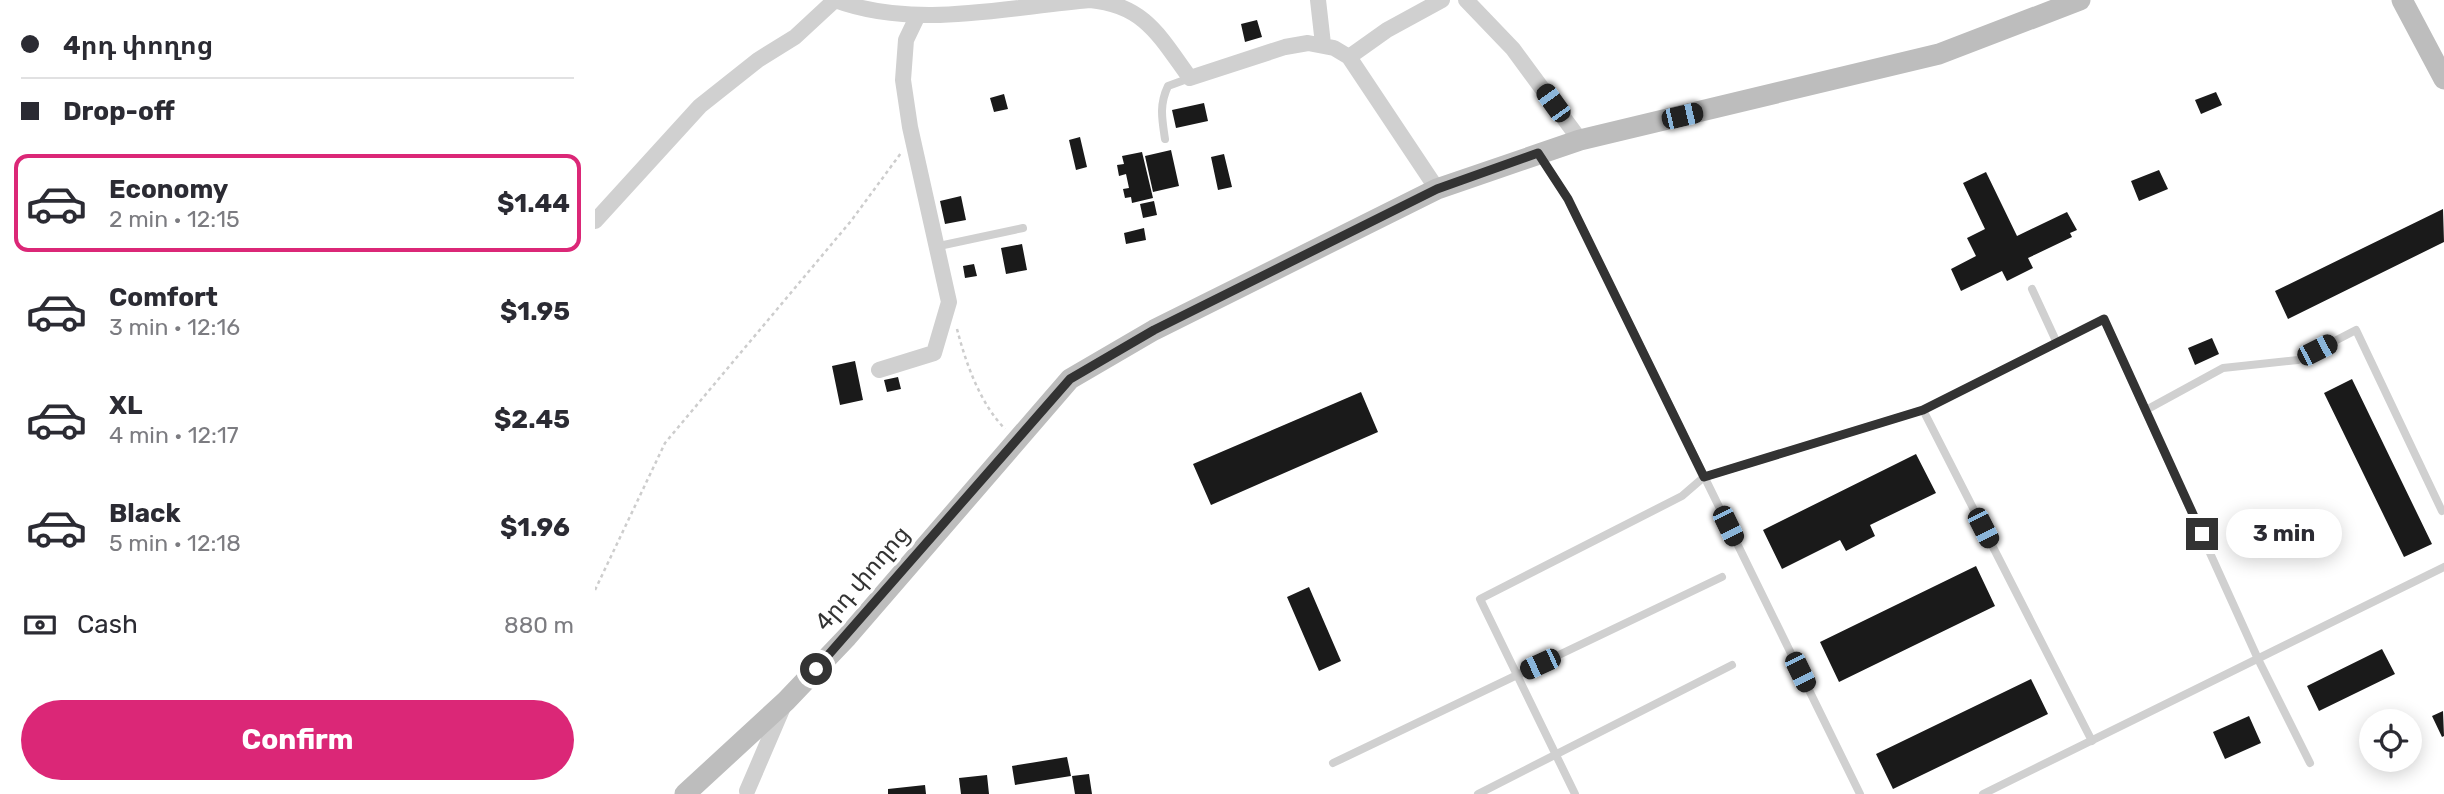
<!DOCTYPE html>
<meta charset="utf-8">
<style>
body{margin:0;font-family:Rubik,"Noto Sans Armenian",sans-serif;background:#f2f2f3;color:#2b2b33;height:100vh;display:flex;flex-direction:column;font-size:26px;white-space:nowrap}
*{box-sizing:border-box;margin:0}
p{font-size:23px;color:#7c7c81}
.icon{flex:none;width:38px;height:38px;fill:none;stroke:currentColor;stroke-width:2;stroke-linecap:round;stroke-linejoin:round}
.map{position:relative;flex:1;overflow:hidden}
.drawer{display:flex;flex-direction:column;background:#fff;width:595px}
.drawer>*{flex:none}
.hud{display:grid;align-content:center;height:154px;padding:0 21px;background:#fff}
.controls{position:absolute;left:1764px;top:709px;display:grid;gap:14px}
.controls a{display:grid;place-items:center;width:63px;height:63px;border-radius:50%;background:#fff;box-shadow:0 4px 18px #0003;font-size:35px}
.end{position:absolute;width:32px;height:32px;margin:-16px;border:9px solid #333;background:#fff;box-shadow:0 0 0 4px #fff}
.from{border-radius:50%}
.bubble{position:absolute;height:49px;border-radius:24px;background:#fff;box-shadow:0 4px 18px #0003;font-size:23px;font-weight:700;line-height:49px;text-align:center}
.car{position:absolute;width:21px;height:42px;margin:-21px -10px;border-radius:9px;box-shadow:0 0 5px 2px #0007;background:linear-gradient(#222 24%,#8ab4d8 0 40%,#222 0 76%,#8ab4d8 0 86%,#222 0)}
.hud b{display:flex;align-items:center;gap:24px;height:66px;font-size:26px}
.hud b+b{border-top:2px solid #e1e1e2}
.hud i{width:18px;height:18px;background:#2b2b33}
ul{padding:0;list-style:none}
li{display:flex;align-items:center;gap:21px;height:98px;margin:0 14px 10px;padding:0 7px;border:4px solid transparent;border-radius:14px}
li div{flex:1}
li b{display:block;font-size:26px}
li em{font-style:normal;font-weight:700}
li.current{border-color:#db2777}
li>.icon{width:63px;height:63px;stroke-width:1.5}
.pay{display:flex;align-items:center;gap:18px;height:77px;padding:0 21px;font-size:26px}
.pay p{margin-inline-start:auto}
.button{display:flex;gap:14px;margin-top:auto;padding:14px 21px}
.button a{flex:1;height:80px;border-radius:42px;background:#db2777;color:#fff;font-size:28px;font-weight:700;line-height:80px;text-align:center}
main{display:flex;flex:1;min-height:0}
.map>svg:first-child{display:block}
.building{fill:#1a1a1a}
.lines{fill:none;stroke-linecap:round;stroke-linejoin:round}
.path{stroke:#cdcdcd;stroke-width:2.5;stroke-dasharray:3.5 3.5;stroke-linecap:butt}
.lane{stroke:#d0d0d0;stroke-width:8}
.street{stroke:#d0d0d0;stroke-width:16}
.secondary{stroke:#bdbdbd;stroke-width:21}
.route{stroke:#333;stroke-width:9}
.labels{text-anchor:middle;dominant-baseline:central;stroke-width:7;stroke-linejoin:round;paint-order:stroke}
.street-label{font-size:24px;fill:#333;stroke:#fff}
</style>
<main>
<section class="drawer">
<div class="hud">
<b><i class="from"></i>4րդ փողոց</b>
<b><i></i>Drop-off</b>
</div>
<ul>
<li class="current"><svg class="icon" aria-label="car" viewBox="0 0 24 24"><path d="M5 17H2v-5l4-1 3-4h7l3 4 3 1v5h-3M9 17h6M6 11h13"/><circle cx="7" cy="17" r="2"/><circle cx="17" cy="17" r="2"/></svg><div><b>Economy</b><p>2 min · 12:15</p></div><em>$1.44</em></li>
<li><svg class="icon" aria-label="car" viewBox="0 0 24 24"><path d="M5 17H2v-5l4-1 3-4h7l3 4 3 1v5h-3M9 17h6M6 11h13"/><circle cx="7" cy="17" r="2"/><circle cx="17" cy="17" r="2"/></svg><div><b>Comfort</b><p>3 min · 12:16</p></div><em>$1.95</em></li>
<li><svg class="icon" aria-label="car" viewBox="0 0 24 24"><path d="M5 17H2v-5l4-1 3-4h7l3 4 3 1v5h-3M9 17h6M6 11h13"/><circle cx="7" cy="17" r="2"/><circle cx="17" cy="17" r="2"/></svg><div><b>XL</b><p>4 min · 12:17</p></div><em>$2.45</em></li>
<li><svg class="icon" aria-label="car" viewBox="0 0 24 24"><path d="M5 17H2v-5l4-1 3-4h7l3 4 3 1v5h-3M9 17h6M6 11h13"/><circle cx="7" cy="17" r="2"/><circle cx="17" cy="17" r="2"/></svg><div><b>Black</b><p>5 min · 12:18</p></div><em>$1.96</em></li>
</ul>
<div class="pay"><svg class="icon" aria-label="cash" viewBox="0 0 24 24"><path d="M3 7h18v10H3z"/><circle cx="12" cy="12" r="2"/></svg>Cash<p>880 m</p></div>
<div class="button"><a>Confirm</a></div>
</section>
<div class="map">
<svg width="1849" height="794" viewBox="0 0 1849 794">
<rect width="100%" height="100%" fill="#fff"/>
<path class="building" d="M662 20 667 37 650 42 646 24Z
M1621 92 1627 105 1606 114 1600 100Z
M409 94 413 109 399 112 395 98Z
M609 103 613 121 581 128 577 110Z
M485 137 492 167 481 170 474 140Z
M576 150 584 186 558 192 550 156Z
M547 152 558 198 537 203 536 197 530 198 528 189 534 188 531 174 524 176 522 165 529 164 527 156Z
M629 154 637 187 623 190 616 157Z
M1564 170 1573 189 1544 201 1536 181Z
M1391 172 1422 236 1472 212 1482 230 1475 233 1477 237 1433 258 1438 268 1412 281 1407 271 1366 291 1356 269 1381 256 1372 238 1390 229 1368 183Z
M366 196 371 220 350 224 345 201Z
M559 201 562 215 548 218 545 204Z
M1848 209 1849 242 1693 319 1680 291Z
M549 228 551 240 531 244 529 233Z
M427 244 432 270 411 274 406 248Z
M379 264 382 276 370 278 368 266Z
M1617 338 1624 354 1600 365 1593 348Z
M260 361 268 400 245 405 237 366Z
M303 377 306 389 292 392 289 380Z
M1757 379 1837 544 1809 557 1729 393Z
M766 392 783 432 616 505 598 464Z
M1321 454 1341 493 1275 525 1280 536 1251 551 1245 540 1187 569 1168 530Z
M1381 566 1400 606 1244 682 1225 642Z
M714 587 746 661 724 671 692 597Z
M1787 649 1800 674 1724 711 1712 686Z
M1436 679 1453 714 1298 789 1281 754Z
M1848 711 1849 736 1847 737 1837 716Z
M1654 716 1666 743 1630 759 1618 732Z
M472 757 476 776 420 785 417 766Z
M494 774 497 794H480L477 776Z
M392 775 394 794H366L364 778Z
M330 785 331 794H293V789Z"/>
<g class="lines">
<path class="path" d="M362 329C371 364 385 403 410 429
M0 590 70 443 256 221 306 153"/>
<path class="lane" d="M570 139C567 119 564 105 573 86L595 78
M945 156 973 199 1265 794
M344 246 428 228
M1437 289 1462 343
M1328 410 1497 741
M1551 410 1628 368 1703 360 1761 330 1847 511
M738 763 1127 577
M883 794 1137 665
M980 794 885 599 1087 496 1109 477 1328 410 1509 319 1663 659 1715 763
M1388 794 1849 567"/>
<path class="street" d="M723 0 728 44
M871 0 918 49 985 140
M754 57 792 30 847 0
M0 221 105 106 163 60 200 37 240 0C321 30 411 7 495 0 550 5 565 37 595 78L690 47 713 43 739 48 754 57 842 189
M284 370 339 353 354 302 315 127 308 80 311 40 323 15
M152 791 188 707"/>
<path class="secondary" d="M1807 0 1849 79
M90 794 191 701 252 637 475 379 559 330 842 189 985 140 1344 54 1485 0"/>
</g>
<g class="lines">
<path class="route" d="M221 669 475 379 559 330 842 189 943 153 973 199 1109 477 1328 410 1509 319 1607 534"/>
</g>
<g class="labels">
<g class="street-label">
<text transform="translate(267 578) rotate(-49)">4րդ փողոց</text>
</g>
</g>
</svg>
<div class="controls">
<a><svg class="icon" aria-label="locate" viewBox="0 0 24 24"><circle cx="12" cy="12" r="6"/><path d="M12 2v4M12 18v4M2 12h4M18 12h4"/></svg></a>
</div>
<i class="end from" style="left:221px;top:669px"></i>
<i class="end" style="left:1607px;top:534px"></i>
<div class="bubble" style="left:1631px;top:509px;width:116px">3 min</div>
<i class="car" style="left:958px;top:103px;rotate:324deg"></i>
<i class="car" style="left:1087px;top:116px;rotate:77deg"></i>
<i class="car" style="left:1722px;top:350px;rotate:63deg"></i>
<i class="car" style="left:1133px;top:526px;rotate:154deg"></i>
<i class="car" style="left:1388px;top:528px;rotate:153deg"></i>
<i class="car" style="left:945px;top:664px;rotate:245deg"></i>
<i class="car" style="left:1205px;top:672px;rotate:154deg"></i>
</div>
</main>
